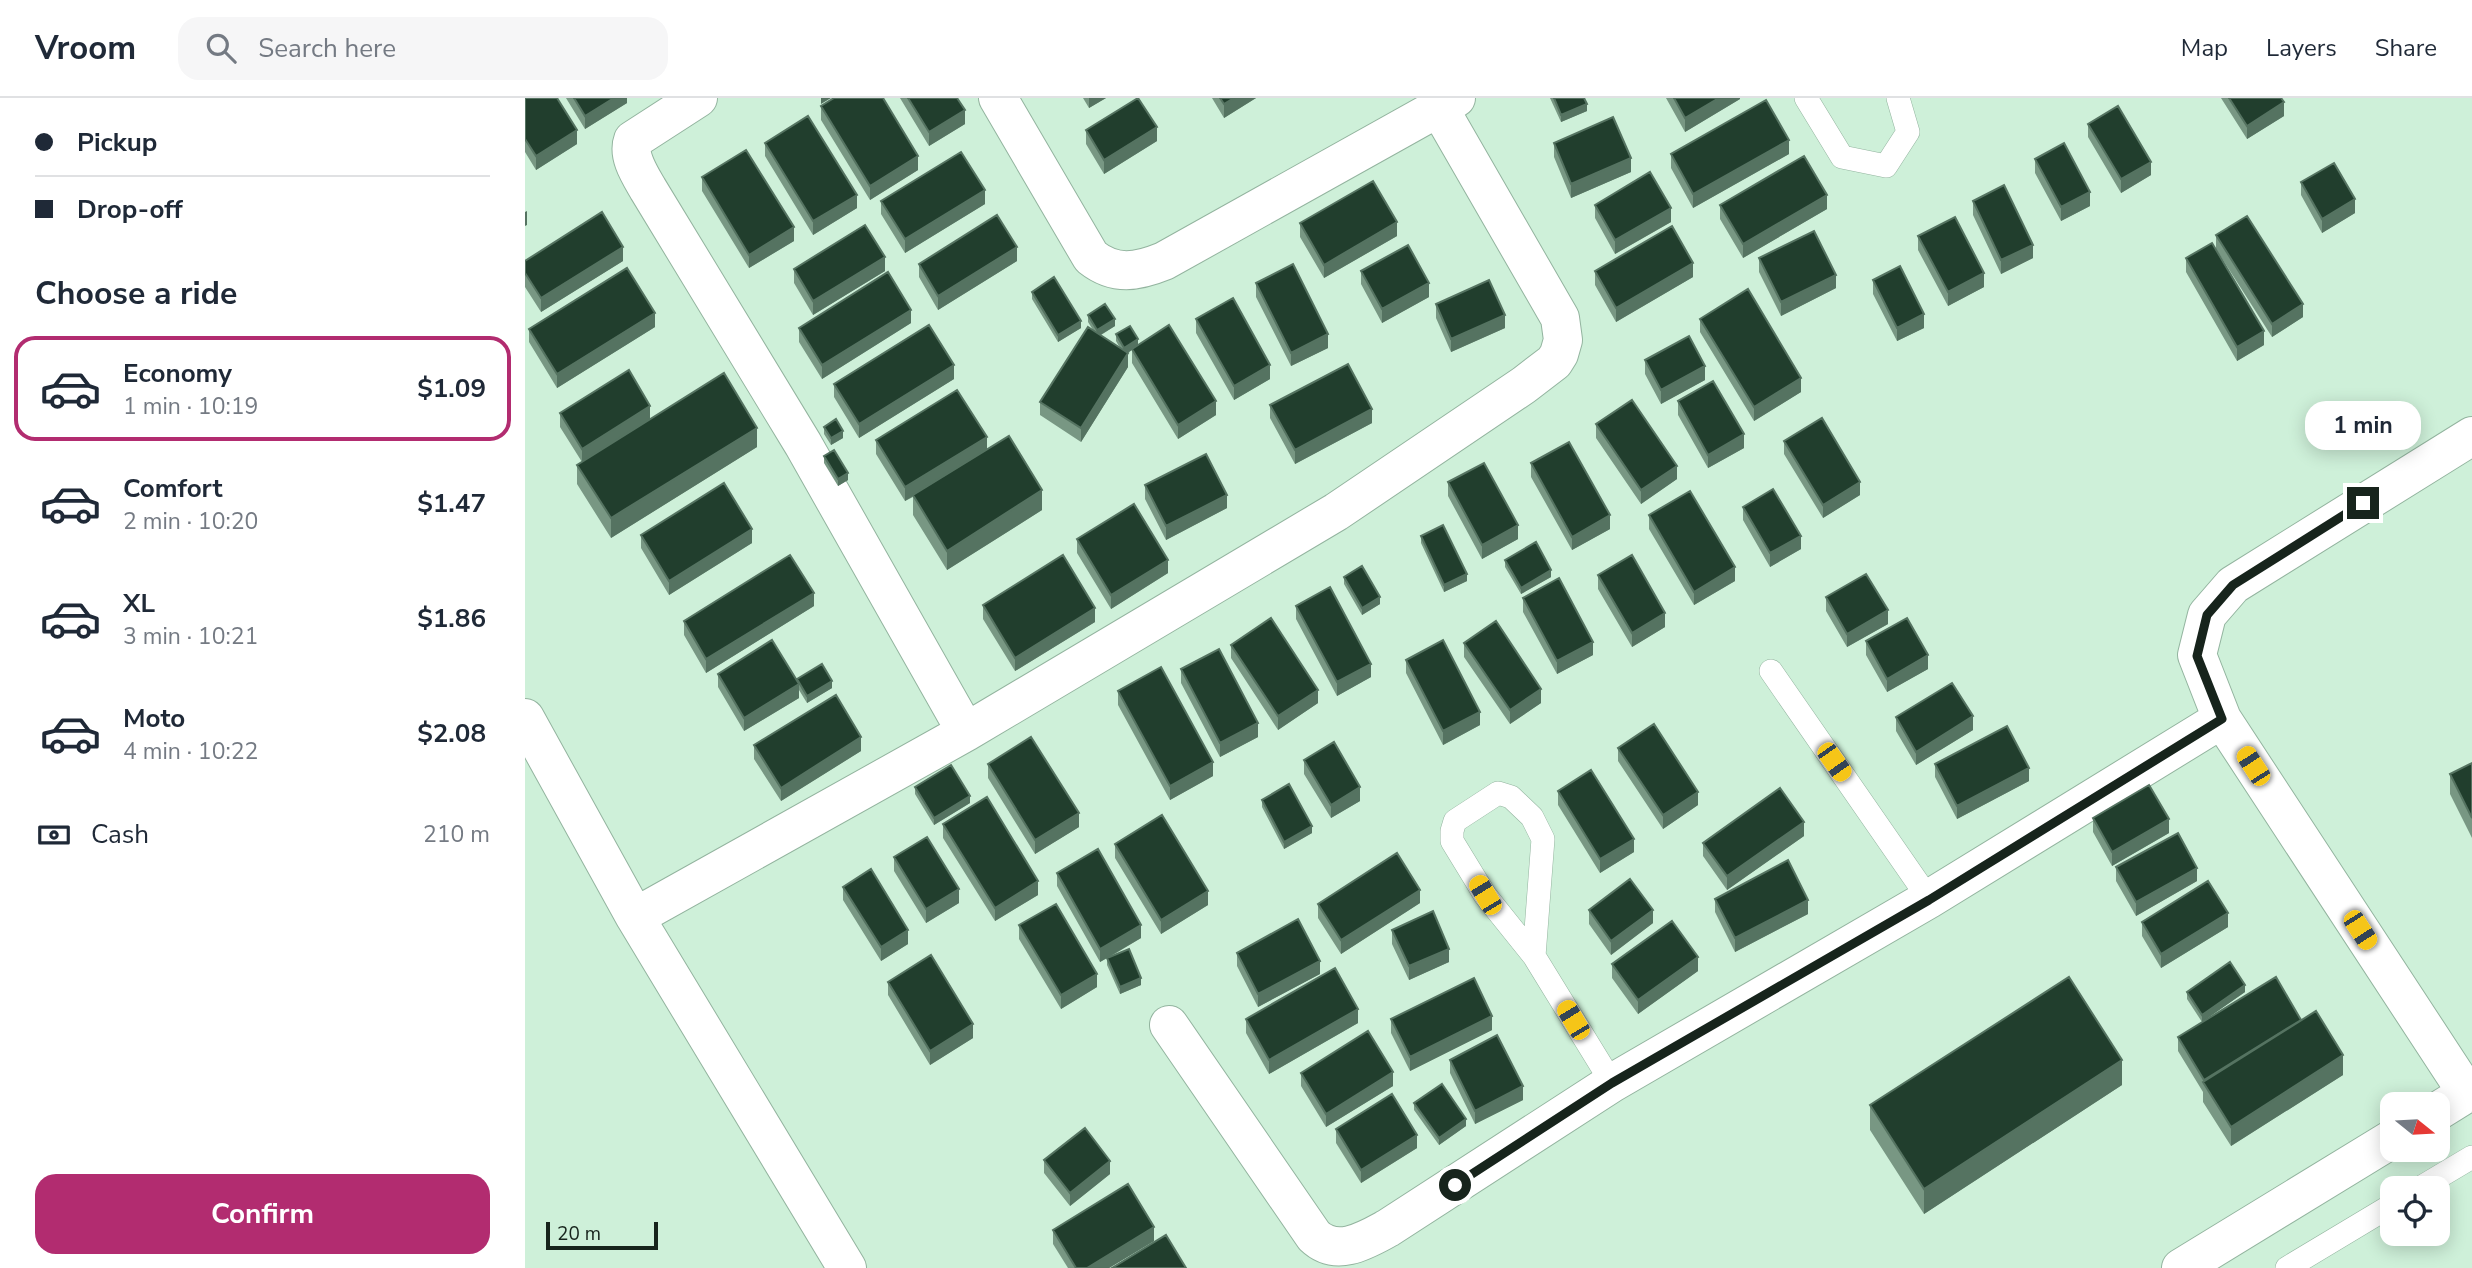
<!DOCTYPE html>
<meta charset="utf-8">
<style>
body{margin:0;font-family:"Nunito Sans",sans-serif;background:#f6f6f7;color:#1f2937;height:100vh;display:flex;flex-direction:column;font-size:26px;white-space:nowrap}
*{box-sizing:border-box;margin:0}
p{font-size:23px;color:#747a83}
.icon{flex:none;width:38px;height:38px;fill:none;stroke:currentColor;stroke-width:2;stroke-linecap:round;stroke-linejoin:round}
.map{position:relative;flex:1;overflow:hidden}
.side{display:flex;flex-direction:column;background:#fff;width:525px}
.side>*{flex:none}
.banner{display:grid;align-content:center;height:154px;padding:0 35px;background:#fff}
.needle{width:46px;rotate:108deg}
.buttons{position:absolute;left:1855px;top:994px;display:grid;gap:14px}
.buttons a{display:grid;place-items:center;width:70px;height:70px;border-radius:14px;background:#fff;box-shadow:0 4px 18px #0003;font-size:35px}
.scale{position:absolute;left:21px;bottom:18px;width:112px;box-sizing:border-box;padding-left:7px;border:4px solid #17241c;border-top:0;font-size:19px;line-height:24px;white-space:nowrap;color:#17241c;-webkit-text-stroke:5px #cef0d9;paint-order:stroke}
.end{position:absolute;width:32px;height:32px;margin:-16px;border:9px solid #17241c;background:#fff;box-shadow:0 0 0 4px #fff}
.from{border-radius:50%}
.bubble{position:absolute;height:49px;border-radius:21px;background:#fff;box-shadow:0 4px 18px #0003;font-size:23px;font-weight:700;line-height:49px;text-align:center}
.car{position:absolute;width:21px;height:42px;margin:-21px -10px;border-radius:9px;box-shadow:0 0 5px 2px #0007;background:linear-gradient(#f5c518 24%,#345 0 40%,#f5c518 0 76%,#345 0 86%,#f5c518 0)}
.banner b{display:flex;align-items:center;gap:24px;height:66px;font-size:26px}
.banner b+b{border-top:2px solid #e0e1e3}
.banner i{width:18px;height:18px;background:#1f2937}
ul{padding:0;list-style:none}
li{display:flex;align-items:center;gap:21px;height:105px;margin:0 14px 10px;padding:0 21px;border:4px solid transparent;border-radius:21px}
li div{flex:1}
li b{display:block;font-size:26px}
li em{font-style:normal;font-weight:700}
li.selected{border-color:#b22c70}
li>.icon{width:63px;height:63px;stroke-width:1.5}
h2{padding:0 35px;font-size:32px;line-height:84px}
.pay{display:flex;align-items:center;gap:18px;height:77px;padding:0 35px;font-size:26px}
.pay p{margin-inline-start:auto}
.cta{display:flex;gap:14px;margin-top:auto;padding:14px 35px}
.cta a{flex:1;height:80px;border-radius:21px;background:#b22c70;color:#fff;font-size:28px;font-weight:700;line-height:80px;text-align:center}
header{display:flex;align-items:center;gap:42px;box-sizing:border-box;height:98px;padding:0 35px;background:#fff;border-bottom:2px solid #e0e1e3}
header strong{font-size:33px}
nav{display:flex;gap:38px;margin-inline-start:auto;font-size:24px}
.search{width:490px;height:63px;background:#f6f6f7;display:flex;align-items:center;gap:18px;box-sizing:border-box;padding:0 24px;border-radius:21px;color:#747a83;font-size:26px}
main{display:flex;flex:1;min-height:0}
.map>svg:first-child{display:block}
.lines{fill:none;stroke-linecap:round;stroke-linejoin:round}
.lane-casing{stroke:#93b49f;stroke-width:24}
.street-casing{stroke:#93b49f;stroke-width:40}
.lane{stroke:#fff;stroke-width:23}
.street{stroke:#fff;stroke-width:38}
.wall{fill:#789783}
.shaded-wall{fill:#557361}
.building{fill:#213e2d;stroke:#557361;stroke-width:2}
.route{stroke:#17241c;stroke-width:9}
</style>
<header>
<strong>Vroom</strong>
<div class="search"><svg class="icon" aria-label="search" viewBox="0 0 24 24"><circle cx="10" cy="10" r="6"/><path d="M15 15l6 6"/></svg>Search here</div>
<nav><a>Map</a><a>Layers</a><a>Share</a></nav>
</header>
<main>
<section class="side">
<div class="banner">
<b><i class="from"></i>Pickup</b>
<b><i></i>Drop-off</b>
</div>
<h2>Choose a ride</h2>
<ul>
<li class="selected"><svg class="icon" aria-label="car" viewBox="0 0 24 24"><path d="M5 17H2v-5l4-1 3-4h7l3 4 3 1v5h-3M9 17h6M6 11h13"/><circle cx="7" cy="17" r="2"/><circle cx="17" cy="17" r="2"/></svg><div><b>Economy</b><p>1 min · 10:19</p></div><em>$1.09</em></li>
<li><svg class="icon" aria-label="car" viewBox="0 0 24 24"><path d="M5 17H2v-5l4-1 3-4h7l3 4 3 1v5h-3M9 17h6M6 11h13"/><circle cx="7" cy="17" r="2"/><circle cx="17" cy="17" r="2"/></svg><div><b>Comfort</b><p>2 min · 10:20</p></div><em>$1.47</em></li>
<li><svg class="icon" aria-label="car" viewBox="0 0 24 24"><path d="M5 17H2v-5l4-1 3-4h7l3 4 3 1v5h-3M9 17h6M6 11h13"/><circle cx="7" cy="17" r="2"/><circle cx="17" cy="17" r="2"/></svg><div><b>XL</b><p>3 min · 10:21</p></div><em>$1.86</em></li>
<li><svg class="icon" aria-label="car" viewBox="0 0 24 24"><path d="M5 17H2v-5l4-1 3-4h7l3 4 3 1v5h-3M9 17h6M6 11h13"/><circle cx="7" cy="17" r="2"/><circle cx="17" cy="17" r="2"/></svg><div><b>Moto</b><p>4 min · 10:22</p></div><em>$2.08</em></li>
</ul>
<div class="pay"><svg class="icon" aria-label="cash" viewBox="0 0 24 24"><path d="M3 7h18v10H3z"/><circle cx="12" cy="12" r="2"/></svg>Cash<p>210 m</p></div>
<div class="cta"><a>Confirm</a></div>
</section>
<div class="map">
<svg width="1947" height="1170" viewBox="0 0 1947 1170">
<rect width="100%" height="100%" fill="#cef0d9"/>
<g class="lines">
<defs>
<path id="lane" d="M1281 0 1317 59 1361 68 1383 34 1373 0
M1246 573 1404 801
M1009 858 1018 741 1007 719 986 699 973 695 930 723 927 733V743L960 797 1009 858 1087 985
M1895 1090 1947 1059
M1762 1170 1867 1107"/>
<path id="street" d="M173 0 108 42C102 58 115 77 123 91L278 346 441 634
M473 0 566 159C590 178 612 174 639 163L931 0
M0 620 110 819 322 1170
M110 819 441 634 811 414 999 287 1029 264 1034 256 1038 242 1035 220 914 10
M644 927 789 1138C812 1160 841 1142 863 1130L1087 985 1404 801 1697 621
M1942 995 1697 621 1672 557 1682 517 1708 487 1947 338
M1913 1013 1947 992
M1656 1170 1867 1041"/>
</defs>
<use href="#lane" class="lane-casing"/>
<use href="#street" class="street-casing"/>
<use href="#lane" class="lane"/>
<use href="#street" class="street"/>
</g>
<path class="wall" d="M0 0 52 46 11 72 0 54Z
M41 0H102V5L60 31Z
M375 0H432L440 26 404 48Z
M558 0H581L564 10Z
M687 0H731L699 20Z
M1025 0H1059L1062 13 1036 24Z
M1141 0H1215V1L1160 34Z
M1696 0H1756L1759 18 1722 41Z
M296 8 393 72 345 102 296 22Z
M1563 26 1626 77 1596 95 1563 39Z
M561 32 632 43 579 76 561 46Z
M240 45 332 110 288 137 240 58Z
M1029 45 1106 74 1046 100 1029 59Z
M1146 56H1264L1168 110 1146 70Z
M1510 61 1565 108 1536 123 1510 75Z
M177 79 269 143 224 170 177 93Z
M1776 84 1830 115 1797 135 1776 97Z
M356 103 460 106 380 155 356 116Z
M1448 103 1508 160 1476 176 1448 117Z
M1070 107 1146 124 1090 156 1070 120Z
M1195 107 1302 111 1218 160 1195 121Z
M775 125 872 138 799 180 775 139Z
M1691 137 1778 219 1747 239 1691 151Z
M1393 138 1459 189 1423 208 1393 152Z
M1234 160 1311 190 1256 218 1234 174Z
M1661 160 1739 247 1712 263 1661 174Z
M0 163H98L16 214 0 189Z
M492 163 413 212 394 179V166Z
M269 171 360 173 288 217 269 185Z
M836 173 904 199 857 225 836 186Z
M1070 173 1168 179 1091 224 1070 187Z
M1348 182 1399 230 1372 243 1348 196Z
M731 185 803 250 766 268 731 199Z
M507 194 556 230 533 244 507 201Z
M911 206 980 230 926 254 911 220Z
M563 217 590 228 576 237 595 250 591 243V236L613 247 691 317 653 341 607 265V252L603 255V269L556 344 515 317V304L568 232 563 224Z
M671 221 745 281 709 302 671 235Z
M1175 221 1276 294 1229 323 1175 234Z
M386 225 297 281 274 244V230Z
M130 229 32 290 4 244V231Z
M1120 262 1180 282 1136 306 1120 276Z
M429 281 334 340 309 299V286Z
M1153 303 1219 350 1183 370 1153 317Z
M745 307 847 325 770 366 745 320Z
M35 315 125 321 232 349 86 440 52 386V367L57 364 35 329Z
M1071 326 1152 381 1116 406 1071 340Z
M299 329 318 340 306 347 299 336Z
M351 342 462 351 517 412 422 472 388 417V399L380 403 351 356Z
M1259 343 1335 397 1298 420 1259 356Z
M299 358 323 382 313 388 299 365Z
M1006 365 1085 431 1047 452 1006 379Z
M923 384 993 441 957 461 923 398Z
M620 387 702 410 641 442 620 401Z
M1218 409 1276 451 1245 469 1218 422Z
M1124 417 1210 483 1169 507 1124 431Z
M116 437 227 445 144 497 116 450Z
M896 438 942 483 919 494 896 445Z
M552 441 643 475 586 511 552 455Z
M980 462 1026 479 996 496 980 469Z
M1073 477 1140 529 1107 549 1073 491Z
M819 479 855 506 837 517 819 486Z
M1301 499 1363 526 1322 549 1301 513Z
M998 500 1068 557 1032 576 998 514Z
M458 507 570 524 490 573 458 521Z
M289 508 181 575 159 537V523Z
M771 508 846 579 812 598 771 521Z
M1341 543 1403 571 1362 594 1341 557Z
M939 545 1016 605 985 626 939 559Z
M706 547 793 605 753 632 706 560Z
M881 562 955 627 918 647 881 575Z
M656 571 733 639 695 659 656 585Z
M193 576 272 582 307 590 282 605 274 592V600L219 633 193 589Z
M593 593 688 678 645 702 593 607Z
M1371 619 1448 632 1391 667 1371 633Z
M229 647 336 653 256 703 229 661Z
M1093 650 1173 707 1138 731 1093 663Z
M779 662 835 703 806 720 779 676Z
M1947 665V740L1925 696V676Z
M463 666 554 729 510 756 463 680Z
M1410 666 1504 683 1432 721 1410 679Z
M390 689 445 705 409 727 390 696Z
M1033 693 1109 754 1075 775 1033 707Z
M737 702 787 735 759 751 737 709Z
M1568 720 1644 735 1587 768 1568 734Z
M418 726 513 797 470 823 418 740Z
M1279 738 1202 792 1178 758V745Z
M590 746 683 807 636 836 590 760Z
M369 759 434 805 401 825 369 773Z
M1591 769 1672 783 1611 818 1591 783Z
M532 775 616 840 583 860 616 887 595 896 582 867V860L575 864 532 788Z
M318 789 383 846 356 863 318 802Z
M1190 801 1283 816 1210 854 1190 814Z
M895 805 816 856 793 820V806Z
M1064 812 1128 825 1086 857 1064 826Z
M1617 824 1703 829 1636 870 1617 838Z
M494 827 572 889 536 911 494 841Z
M867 832 924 864 884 882 867 846Z
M712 855 795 876 733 909 712 868Z
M1087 866 1173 873 1113 916 1087 880Z
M363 884 448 940 405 967 363 897Z
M1662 894H1720L1677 924 1662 901Z
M721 921 833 925 744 976 721 935Z
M866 921 967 932 885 973 866 935Z
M1776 922 1818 977 1706 1048 1678 1004V994L1653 953V939Z
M925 962 998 1002 950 1026 925 975Z
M776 975 868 988 801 1029 776 988Z
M1597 987 1399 1116 1345 1032V1007Z
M889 1005 941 1028 914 1047 889 1012Z
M811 1031 892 1050 836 1085 811 1045Z
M519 1062 585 1076 545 1108 519 1075Z
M528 1132 629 1143 584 1170H543L528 1146Z"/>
<path class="shaded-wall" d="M89 0H102V5L60 31V18Z
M296 0H306L296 6Z
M564 0H581L564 10Z
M709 0H731L699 20V6Z
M1194 0H1215V1L1160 34V20Z
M1759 4V18L1722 41V28Z
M1062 6V13L1036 24V17Z
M440 12V26L404 48V34Z
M632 29V43L579 76V62Z
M52 32V46L11 72V58Z
M1264 42V56L1168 110V96Z
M393 58V72L345 102V88Z
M1106 60V74L1046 100V86Z
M1626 64V77L1596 95V81Z
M460 92V106L380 155V141Z
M1565 94V108L1536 123V109Z
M332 97V110L288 137V123Z
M1302 97V111L1218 160V146Z
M1830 101V115L1797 135V121Z
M1146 110V124L1090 156V142Z
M2 113V127L0 128V114Z
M872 124V138L799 180V167Z
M269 129V143L224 170V157Z
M1508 147V160L1476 176V162Z
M98 149V163L16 214V200Z
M492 149V163L413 212V198Z
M360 159V173L288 217V203Z
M1168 165V179L1091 224V210Z
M1459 175V189L1423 208V194Z
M1311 177V190L1256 218V204Z
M904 185V199L857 225V211Z
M1778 206V219L1747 239V226Z
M386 212V225L297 281V267Z
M130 215V229L32 290V276Z
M1399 216V230L1372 243V230Z
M980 217V230L926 254V241Z
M590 221V228L572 239V232Z
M556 223V230L533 244V237Z
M1739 233V247L1712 263V249Z
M803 236V250L766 268V255Z
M613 241V248L599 257V250Z
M603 255V269L556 344V330Z
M429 267V281L334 340V326Z
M745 267V281L709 302V288Z
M1180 268V282L1136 306V292Z
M1276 280V294L1229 323V309Z
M691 303V317L653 341V327Z
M125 308V321L57 364V351Z
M847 311V325L770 366V352Z
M232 330V349L86 440V420Z
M318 333V340L306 347V340Z
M1219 336V350L1183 370V357Z
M462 339V353L380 403V389Z
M1152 368V381L1116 406V392Z
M323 375V382L313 388V381Z
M1335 384V397L1298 420V407Z
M517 392V412L422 472V453Z
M702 397V410L641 442V428Z
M1085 417V431L1047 452V439Z
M993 427V441L957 461V447Z
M227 431V445L144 497V483Z
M1276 438V451L1245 469V455Z
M643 462V475L586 511V497Z
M1210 469V483L1169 507V494Z
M1026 472V479L996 496V490Z
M942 476V483L919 494V487Z
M289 495V508L181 575V561Z
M855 499V506L837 517V510Z
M570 510V524L490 573V560Z
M1363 512V526L1322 549V536Z
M1140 515V529L1107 549V535Z
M1068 544V557L1032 576V563Z
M1403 557V571L1362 594V581Z
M846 566V579L812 598V584Z
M307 583V590L282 605V598Z
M274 586V600L219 633V620Z
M1016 591V605L985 626V612Z
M793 592V605L753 632V618Z
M955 614V627L918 647V633Z
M1448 618V632L1391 667V654Z
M733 625V639L695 659V645Z
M336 639V653L256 703V690Z
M688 664V678L645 702V688Z
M1504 670V683L1432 721V708Z
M835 689V703L806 720V707Z
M1173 694V707L1138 731V717Z
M445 698V705L409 727V720Z
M554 715V729L510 756V742Z
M1644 721V735L1587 768V754Z
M1279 724V738L1202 792V778Z
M787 728V735L759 751V744Z
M1109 741V754L1075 775V761Z
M1672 770V783L1611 818V804Z
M513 783V797L470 823V810Z
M434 791V805L401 825V811Z
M895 792V805L816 856V842Z
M683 793V807L636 836V822Z
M1283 802V816L1210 854V840Z
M1128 812V825L1086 857V843Z
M1703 815V829L1636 870V856Z
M616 827V840L575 864V851Z
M383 832V846L356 863V849Z
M924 851V864L884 882V868Z
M1173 859V873L1113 916V902Z
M795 863V876L733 909V896Z
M572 876V889L536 911V897Z
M616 880V887L595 896V889Z
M1720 887V894L1677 924V917Z
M833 911V925L744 976V962Z
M967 918V932L885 973V959Z
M448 926V940L405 967V953Z
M1818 957V977L1706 1048V1029Z
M1597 962V987L1399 1116V1091Z
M868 974V988L801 1029V1016Z
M998 988V1002L950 1026V1013Z
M941 1021V1028L914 1047V1040Z
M892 1037V1050L836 1085V1072Z
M585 1063V1076L545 1108V1095Z
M629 1129V1143L584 1170H562Z"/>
<path class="building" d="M0 0H32L52 32 11 58 0 41Z
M49 0H89L60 18Z
M309 0H358L393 58 345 88 296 8Z
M383 0H432L440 12 404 34Z
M613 0 632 29 579 62 561 32Z
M695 0H709L699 6Z
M1029 0H1059L1062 6 1036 17Z
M1149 0H1194L1160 20Z
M1704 0H1756L1759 4 1722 28Z
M1241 2 1264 42 1168 96 1146 56Z
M1593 8 1626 64 1596 81 1563 26Z
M283 18 332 97 288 123 240 45Z
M1088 19 1106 60 1046 86 1029 45Z
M1539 45 1565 94 1536 109 1510 61Z
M221 52 269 129 224 157 177 79Z
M436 54 460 92 380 141 356 103Z
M1279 58 1302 97 1218 146 1195 107Z
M1809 65 1830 101 1797 121 1776 84Z
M1125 74 1146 110 1090 142 1070 107Z
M848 83 872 124 799 167 775 125Z
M1479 87 1508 147 1476 162 1448 103Z
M77 114 98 149 16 200 0 175V163Z
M472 117 492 149 413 198 394 166Z
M1722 118 1778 206 1747 226 1691 137Z
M1430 119 1459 175 1423 194 1393 138Z
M340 127 360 159 288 203 269 171Z
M1147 128 1168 165 1091 210 1070 173Z
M1289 133 1311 177 1256 204 1234 160Z
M1687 145 1739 233 1712 249 1661 160Z
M883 147 904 185 857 211 836 173Z
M768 166 803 236 766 255 731 185Z
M1375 168 1399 216 1372 230 1348 182Z
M102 170 130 215 32 276 4 231Z
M363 174 386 212 297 267 274 230Z
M529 179 556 223 533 237 507 194Z
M964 182 980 217 926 241 911 206Z
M1223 191 1276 280 1229 309 1175 221Z
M708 200 745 267 709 288 671 221Z
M580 206 590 221 572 232 563 217Z
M404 227 429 267 334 326 309 286Z
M644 227 691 303 653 327 607 251Z
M605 228 613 241 599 250 591 236Z
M563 229 603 255 556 330 515 304Z
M1164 238 1180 268 1136 292 1120 262Z
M823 266 847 311 770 352 745 307Z
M104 272 125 308 57 351 35 315Z
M199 275 232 330 86 420 52 367Z
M1188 283 1219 336 1183 357 1153 303Z
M432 292 462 339 380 389 351 342Z
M1107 302 1152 368 1116 392 1071 326Z
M1297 320 1335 384 1298 407 1259 343Z
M311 321 318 333 306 340 299 329Z
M484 338 517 392 422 453 388 397Z
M1044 344 1085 417 1047 439 1006 365Z
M309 352 323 375 313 381 299 358Z
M681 356 702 397 641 428 620 387Z
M959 365 993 427 957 447 923 384Z
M199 385 227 431 144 483 116 437Z
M1248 391 1276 438 1245 455 1218 409Z
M1165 393 1210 469 1169 494 1124 417Z
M609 406 643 462 586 497 552 441Z
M918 427 942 476 919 487 896 438Z
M1011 444 1026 472 996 490 980 462Z
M265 457 289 495 181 561 159 523Z
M538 457 570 510 490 560 458 507Z
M1107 457 1140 515 1107 535 1073 477Z
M837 468 855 499 837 510 819 479Z
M1341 476 1363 512 1322 536 1301 499Z
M1034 480 1068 544 1032 563 998 500Z
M805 489 846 566 812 584 771 508Z
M746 520 793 592 753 618 706 547Z
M1382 520 1403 557 1362 581 1341 543Z
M971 523 1016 591 985 612 939 545Z
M247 542 274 586 219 620 193 576Z
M918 542 955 614 918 633 881 562Z
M694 551 733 625 695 645 656 571Z
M297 566 307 583 282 598 272 581Z
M636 569 688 664 645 688 593 593Z
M1427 585 1448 618 1391 654 1371 619Z
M311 597 336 639 256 690 229 647Z
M1129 626 1173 694 1138 717 1093 650Z
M1482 628 1504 670 1432 708 1410 666Z
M506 639 554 715 510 742 463 666Z
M809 644 835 689 806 707 779 662Z
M1947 665V720L1925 676Z
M426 667 445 698 409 720 390 689Z
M1066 672 1109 741 1075 761 1033 693Z
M764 686 787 728 759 744 737 702Z
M1624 687 1644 721 1587 754 1568 720Z
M1255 690 1279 724 1202 778 1178 745Z
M462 699 513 783 470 810 418 726Z
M637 717 683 793 636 822 590 746Z
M1653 735 1672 770 1611 804 1591 769Z
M402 739 434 791 401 811 369 759Z
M573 751 616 827 575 851 532 775Z
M872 755 895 792 816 842 793 806Z
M1263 762 1283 802 1210 840 1190 801Z
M346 771 383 832 356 849 318 789Z
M1105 781 1128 812 1086 843 1064 812Z
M1683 783 1703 815 1636 856 1617 824Z
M531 806 572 876 536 897 494 827Z
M908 813 924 851 884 868 867 832Z
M773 821 795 863 733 896 712 855Z
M1147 823 1173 859 1113 902 1087 866Z
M604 851 616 880 595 889 582 860Z
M406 857 448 926 405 953 363 884Z
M1705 864 1720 887 1677 917 1662 894Z
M810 870 833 911 744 962 721 921Z
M1544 879 1597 962 1399 1091 1345 1007Z
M1751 879 1776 922 1679 982 1653 939Z
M949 880 967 918 885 959 866 921Z
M1791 913 1818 957 1706 1029 1678 984Z
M843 933 868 974 801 1016 776 975Z
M972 937 998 988 950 1013 925 962Z
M917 986 941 1021 914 1040 889 1005Z
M867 996 892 1037 836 1072 811 1031Z
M560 1030 585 1063 545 1095 519 1062Z
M603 1086 629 1129 562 1170H551L528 1132Z
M641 1137 661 1170H587Z"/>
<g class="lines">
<path class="route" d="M930 1087 1087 985 1404 802 1697 621 1672 558 1682 517 1708 487 1838 405"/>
</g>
</svg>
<div class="buttons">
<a><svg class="needle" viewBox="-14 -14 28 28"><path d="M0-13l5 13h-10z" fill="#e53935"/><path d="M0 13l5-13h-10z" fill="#747a83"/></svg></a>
<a><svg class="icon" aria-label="locate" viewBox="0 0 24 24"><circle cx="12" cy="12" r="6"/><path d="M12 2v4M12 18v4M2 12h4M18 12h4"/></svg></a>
</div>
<div class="scale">20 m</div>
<i class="end from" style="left:930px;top:1087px"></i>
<i class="end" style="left:1838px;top:405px"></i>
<div class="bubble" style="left:1780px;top:303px;width:116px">1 min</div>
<i class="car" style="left:1309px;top:664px;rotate:145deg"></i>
<i class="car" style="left:1728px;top:668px;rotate:327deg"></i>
<i class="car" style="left:960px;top:797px;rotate:329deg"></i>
<i class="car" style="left:1835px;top:832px;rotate:147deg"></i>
<i class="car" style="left:1048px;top:922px;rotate:329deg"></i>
</div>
</main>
